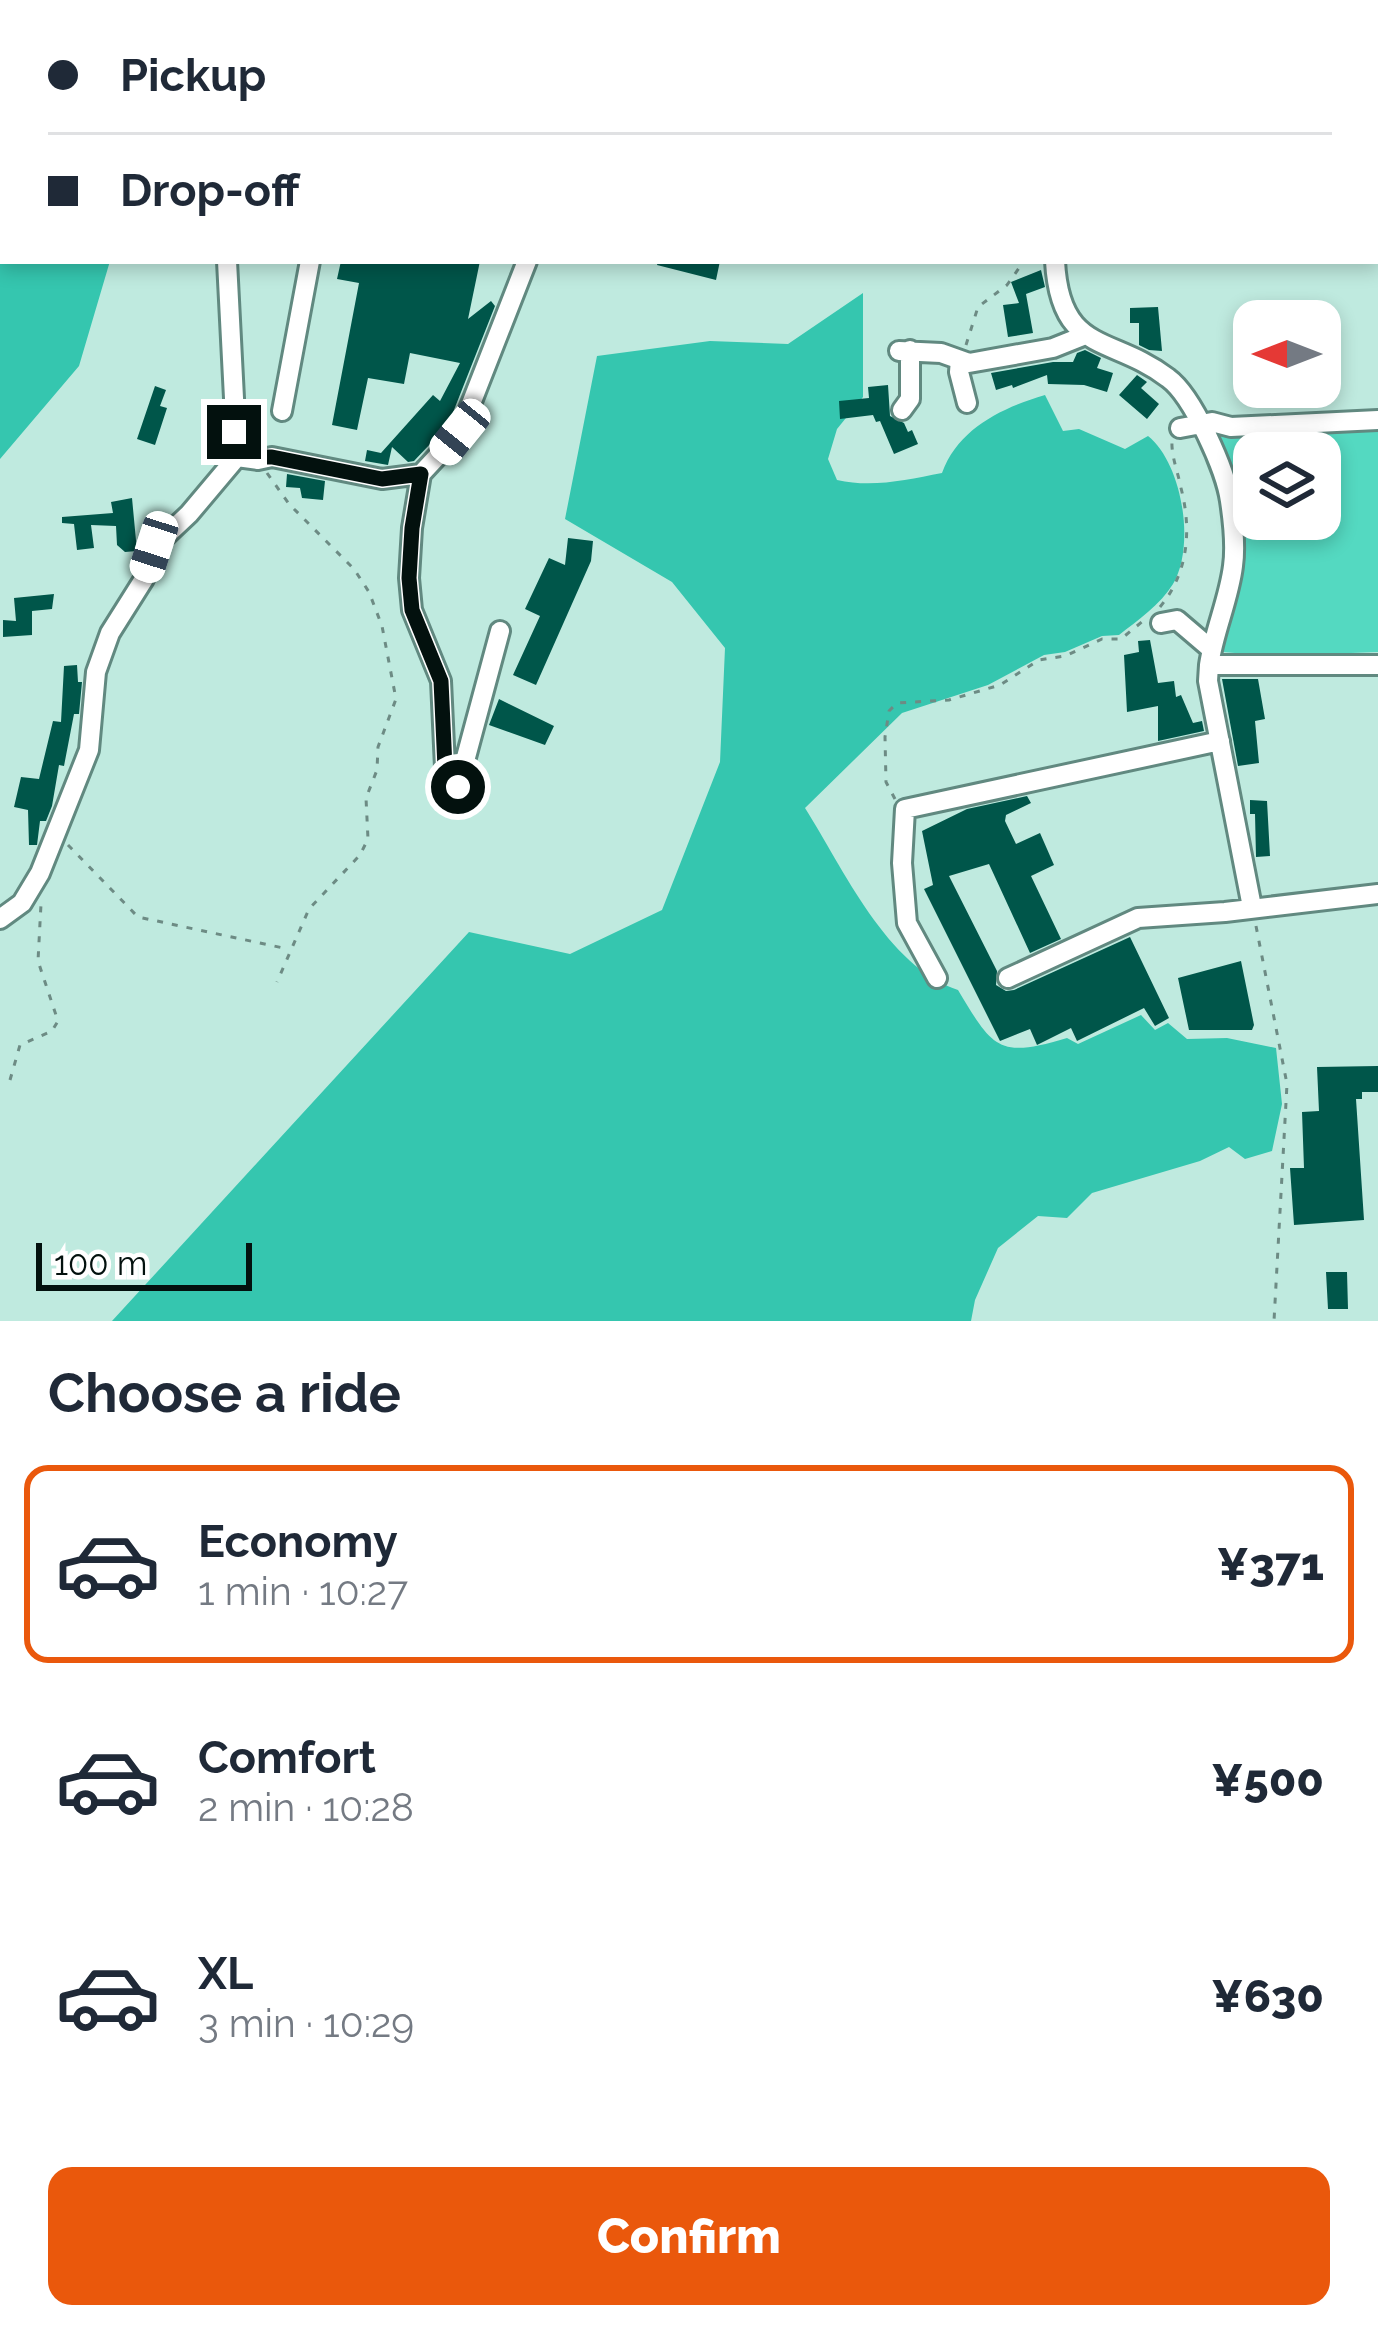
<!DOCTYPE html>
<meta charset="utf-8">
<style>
body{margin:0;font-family:Raleway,sans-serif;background:#f2f2f3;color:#1f2937;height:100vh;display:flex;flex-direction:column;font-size:45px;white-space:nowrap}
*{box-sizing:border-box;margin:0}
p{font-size:39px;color:#747a83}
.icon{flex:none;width:66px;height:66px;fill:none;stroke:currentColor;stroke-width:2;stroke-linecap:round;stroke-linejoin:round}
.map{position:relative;height:1321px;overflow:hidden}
.side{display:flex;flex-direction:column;background:#fff;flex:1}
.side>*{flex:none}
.banner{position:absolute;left:0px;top:0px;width:1380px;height:264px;box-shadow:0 6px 18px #0003;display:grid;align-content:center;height:264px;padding:0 48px;background:#fff}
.needle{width:78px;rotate:270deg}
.fabs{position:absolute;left:1233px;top:300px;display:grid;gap:24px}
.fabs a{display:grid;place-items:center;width:108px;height:108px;border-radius:24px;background:#fff;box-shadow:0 6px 18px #0003;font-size:60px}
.scale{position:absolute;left:36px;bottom:30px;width:216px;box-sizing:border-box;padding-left:12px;border:6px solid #03110e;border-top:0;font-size:33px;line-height:42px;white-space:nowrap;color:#03110e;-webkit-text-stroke:9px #fff;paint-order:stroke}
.end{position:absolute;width:54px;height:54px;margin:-27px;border:15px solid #03110e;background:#fff;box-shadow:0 0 0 6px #fff}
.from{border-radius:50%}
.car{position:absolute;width:36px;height:72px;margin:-36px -18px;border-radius:15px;box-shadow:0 0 9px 3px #0007;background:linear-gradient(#fff 24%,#345 0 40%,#fff 0 76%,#345 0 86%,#fff 0)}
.banner b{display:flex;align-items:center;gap:42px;height:114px;font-size:45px}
.banner b+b{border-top:3px solid #e0e1e3}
.banner i{width:30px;height:30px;background:#1f2937}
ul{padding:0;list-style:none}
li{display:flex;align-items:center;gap:36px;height:198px;margin:0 24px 18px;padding:0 24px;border:6px solid transparent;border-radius:24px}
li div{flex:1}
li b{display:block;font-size:45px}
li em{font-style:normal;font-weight:800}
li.on{border-color:#ea580c}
li>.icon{width:108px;height:108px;stroke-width:1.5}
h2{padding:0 48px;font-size:54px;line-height:144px}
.action{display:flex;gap:24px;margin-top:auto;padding:24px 48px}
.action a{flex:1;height:138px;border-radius:24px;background:#ea580c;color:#fff;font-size:48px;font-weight:800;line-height:138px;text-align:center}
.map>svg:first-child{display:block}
.green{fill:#54d9c1;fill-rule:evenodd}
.forest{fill:#35c6af}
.building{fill:#00564a}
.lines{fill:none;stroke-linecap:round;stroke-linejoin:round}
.minor-casing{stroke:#618980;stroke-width:24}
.path{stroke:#6d8b84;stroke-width:3;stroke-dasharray:6 9;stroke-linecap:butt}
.minor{stroke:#fff;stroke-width:18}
.route{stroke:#03110e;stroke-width:15}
</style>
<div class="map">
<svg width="1378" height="1321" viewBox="0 0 1378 1321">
<rect width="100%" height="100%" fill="#bfeadf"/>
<path class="green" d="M1378 423V652L1270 656 1223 652 1218 647 1239 570 1208 426ZM1254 453H1320V519H1254Z"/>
<path class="forest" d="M0 164 3 261H110L79 366 0 459Z
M863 293V397L837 429 828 459 837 480C872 488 906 480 942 473 958 429 1001 408 1045 395L1063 431 1079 429 1125 449 1148 436C1182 463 1196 545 1173 584 1161 604 1137 621 1119 635L1102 636 1065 652 1044 655 988 685 902 713 805 808C843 868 887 967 958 990 993 1048 998 1059 1067 1038L1078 1044 1141 1015 1155 1030 1168 1023 1187 1039 1227 1038 1276 1048 1282 1104 1272 1151 1245 1159 1229 1147 1200 1161 1092 1193 1067 1218 1038 1216 998 1248 975 1300 971 1321H112L469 932 570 954 662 910 720 762 725 648 672 582 565 519 597 356 710 341 788 344Z"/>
<path class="building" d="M341 261H480L468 319 491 301 495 306 448 425 414 461 408 462 392 447 388 465 365 461 367 450 381 453 433 395 440 401 460 363 410 353 404 384 368 378 357 430 332 425 359 283 337 279Z
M658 261H720L716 280 657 265Z
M1041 270 1045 287 1026 294 1033 333 1008 337 1003 305 1019 303 1011 282Z
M1158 307 1162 351 1149 350 1139 345V323H1130V308Z
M1085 350 1101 358 1097 368 1113 373 1107 392 1084 385 1048 384 1047 375 1013 388 1012 385 996 390 991 373 1053 362H1073L1077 353Z
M1137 375 1147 382 1141 388 1159 404 1147 419 1119 395Z
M888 385 890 416 904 423 908 432 912 430 918 444 894 454 880 421 876 422 873 415 840 419 839 401 869 398 868 387Z
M155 386 166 390 160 406 167 408 155 445 137 439Z
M287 474 325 481 323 500 302 498 300 488 286 487Z
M132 498 137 551 125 552 117 545 116 526 91 525 94 548 77 550 74 524 62 523V517L113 513 111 502Z
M568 538 593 541 591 561 536 685 513 675 540 616 525 609 549 558 565 565Z
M54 594 52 609 32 611V635L3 637V620L16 621 14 598Z
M1150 640 1158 683 1174 681 1176 697 1181 695 1193 723 1202 721 1204 731 1158 741V706L1127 712 1124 655 1139 652 1138 641Z
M77 665 78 682H82L79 714H74L64 766 59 765 52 806 46 821H40L37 845H29L28 810 14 807 21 777 39 779 53 721 61 722 64 666Z
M1222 679H1258L1265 719 1255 721 1259 763 1238 766Z
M499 699 554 726 545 745 489 725Z
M1027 796 1031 803 1006 815 1005 821 1016 844 1040 833 1054 865 1031 876 1061 939 1030 953 989 864 949 876 997 971 996 985 1006 991 1014 990 1130 937 1169 1018 1155 1026 1144 1008 1077 1041 1071 1028 1037 1045 1030 1029 1000 1041 924 889 933 885 922 831 967 809Z
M1250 800 1267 801 1270 856 1256 857 1255 814H1250Z
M1241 961 1254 1025 1252 1030H1189L1178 978Z
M1378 1066V1092H1362V1099H1356L1364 1220 1294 1225 1290 1168H1304L1302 1112 1319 1111 1317 1067Z
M1326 1272H1347L1348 1309H1328Z"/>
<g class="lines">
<defs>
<path id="minor" d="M135 0 136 3
M594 0 600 3
M710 0V3
M898 0V3
M655 3 656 0
M764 3 765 0
M838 3 839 0
M1093 3 1094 0
M1377 184H1378
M227 261 237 457
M1055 261C1060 355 1112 335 1168 378 1193 396 1226 471 1230 501 1233 521 1236 545 1233 566 1229 599 1214 631 1209 665
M899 351 941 353 969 363 1053 348 1083 336
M960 360 959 372 967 403
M902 410 910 399V350
M282 411 310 261
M1180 428 1212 422 1231 427 1378 420
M421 474 412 528 409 578 412 610 441 681 446 789 450 793 458 787 500 631
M1161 623 1177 620 1211 649
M1252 907 1208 681 1209 665H1378
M0 919 22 903 40 873 89 750 96 672 110 633 144 579 154 547 189 514 237 457 258 460 272 457 382 479 421 474 460 432 527 261
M937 978 907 923 902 863 905 809 1220 741
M1008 978 1138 918 1225 912 1378 894"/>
</defs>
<use href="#minor" class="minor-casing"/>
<path class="path" d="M966 345 978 307 1007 285 1024 261
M267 473 289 504 354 569 369 592 382 626 396 699 378 747 377 770 366 798 368 839 360 855 309 909 277 982
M1160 607C1188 573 1192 531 1181 488 1178 472 1171 456 1172 440
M895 799 886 782 885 737 889 711 897 703 949 700 1000 685 1039 660 1065 656 1102 639H1121L1143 621
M68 845 138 917 288 949
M1256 926 1287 1084 1274 1321
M10 1080 20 1045 52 1031 58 1021 38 961 41 904"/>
<use href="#minor" class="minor"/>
</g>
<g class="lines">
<path class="route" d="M234 432 237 457H272L382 479 421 474 412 528 409 578 412 610 441 681 446 789 449 793 458 787"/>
</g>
</svg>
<div class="fabs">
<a><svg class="needle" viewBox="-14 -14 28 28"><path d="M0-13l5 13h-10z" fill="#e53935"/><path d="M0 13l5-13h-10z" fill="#747a83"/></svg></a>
<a><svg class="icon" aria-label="layers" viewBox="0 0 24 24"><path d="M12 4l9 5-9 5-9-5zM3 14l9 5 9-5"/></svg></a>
</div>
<div class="scale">100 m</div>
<i class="end from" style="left:458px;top:787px"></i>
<i class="end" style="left:234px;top:432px"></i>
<i class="car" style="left:460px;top:432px;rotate:219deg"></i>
<i class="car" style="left:154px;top:547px;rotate:198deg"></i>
<div class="banner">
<b><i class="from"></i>Pickup</b>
<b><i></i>Drop-off</b>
</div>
</div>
<section class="side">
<h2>Choose a ride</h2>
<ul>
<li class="on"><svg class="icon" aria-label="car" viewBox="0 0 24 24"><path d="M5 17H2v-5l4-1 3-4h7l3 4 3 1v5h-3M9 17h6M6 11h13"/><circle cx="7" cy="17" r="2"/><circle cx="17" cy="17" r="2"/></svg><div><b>Economy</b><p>1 min · 10:27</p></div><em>¥371</em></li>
<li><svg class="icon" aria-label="car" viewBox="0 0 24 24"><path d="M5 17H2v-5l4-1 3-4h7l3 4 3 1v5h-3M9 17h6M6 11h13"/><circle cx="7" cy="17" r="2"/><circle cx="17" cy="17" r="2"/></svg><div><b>Comfort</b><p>2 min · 10:28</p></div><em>¥500</em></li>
<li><svg class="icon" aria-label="car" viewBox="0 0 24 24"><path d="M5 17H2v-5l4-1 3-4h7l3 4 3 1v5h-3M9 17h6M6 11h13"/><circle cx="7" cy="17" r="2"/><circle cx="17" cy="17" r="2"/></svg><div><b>XL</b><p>3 min · 10:29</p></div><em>¥630</em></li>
</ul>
<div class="action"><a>Confirm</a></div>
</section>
